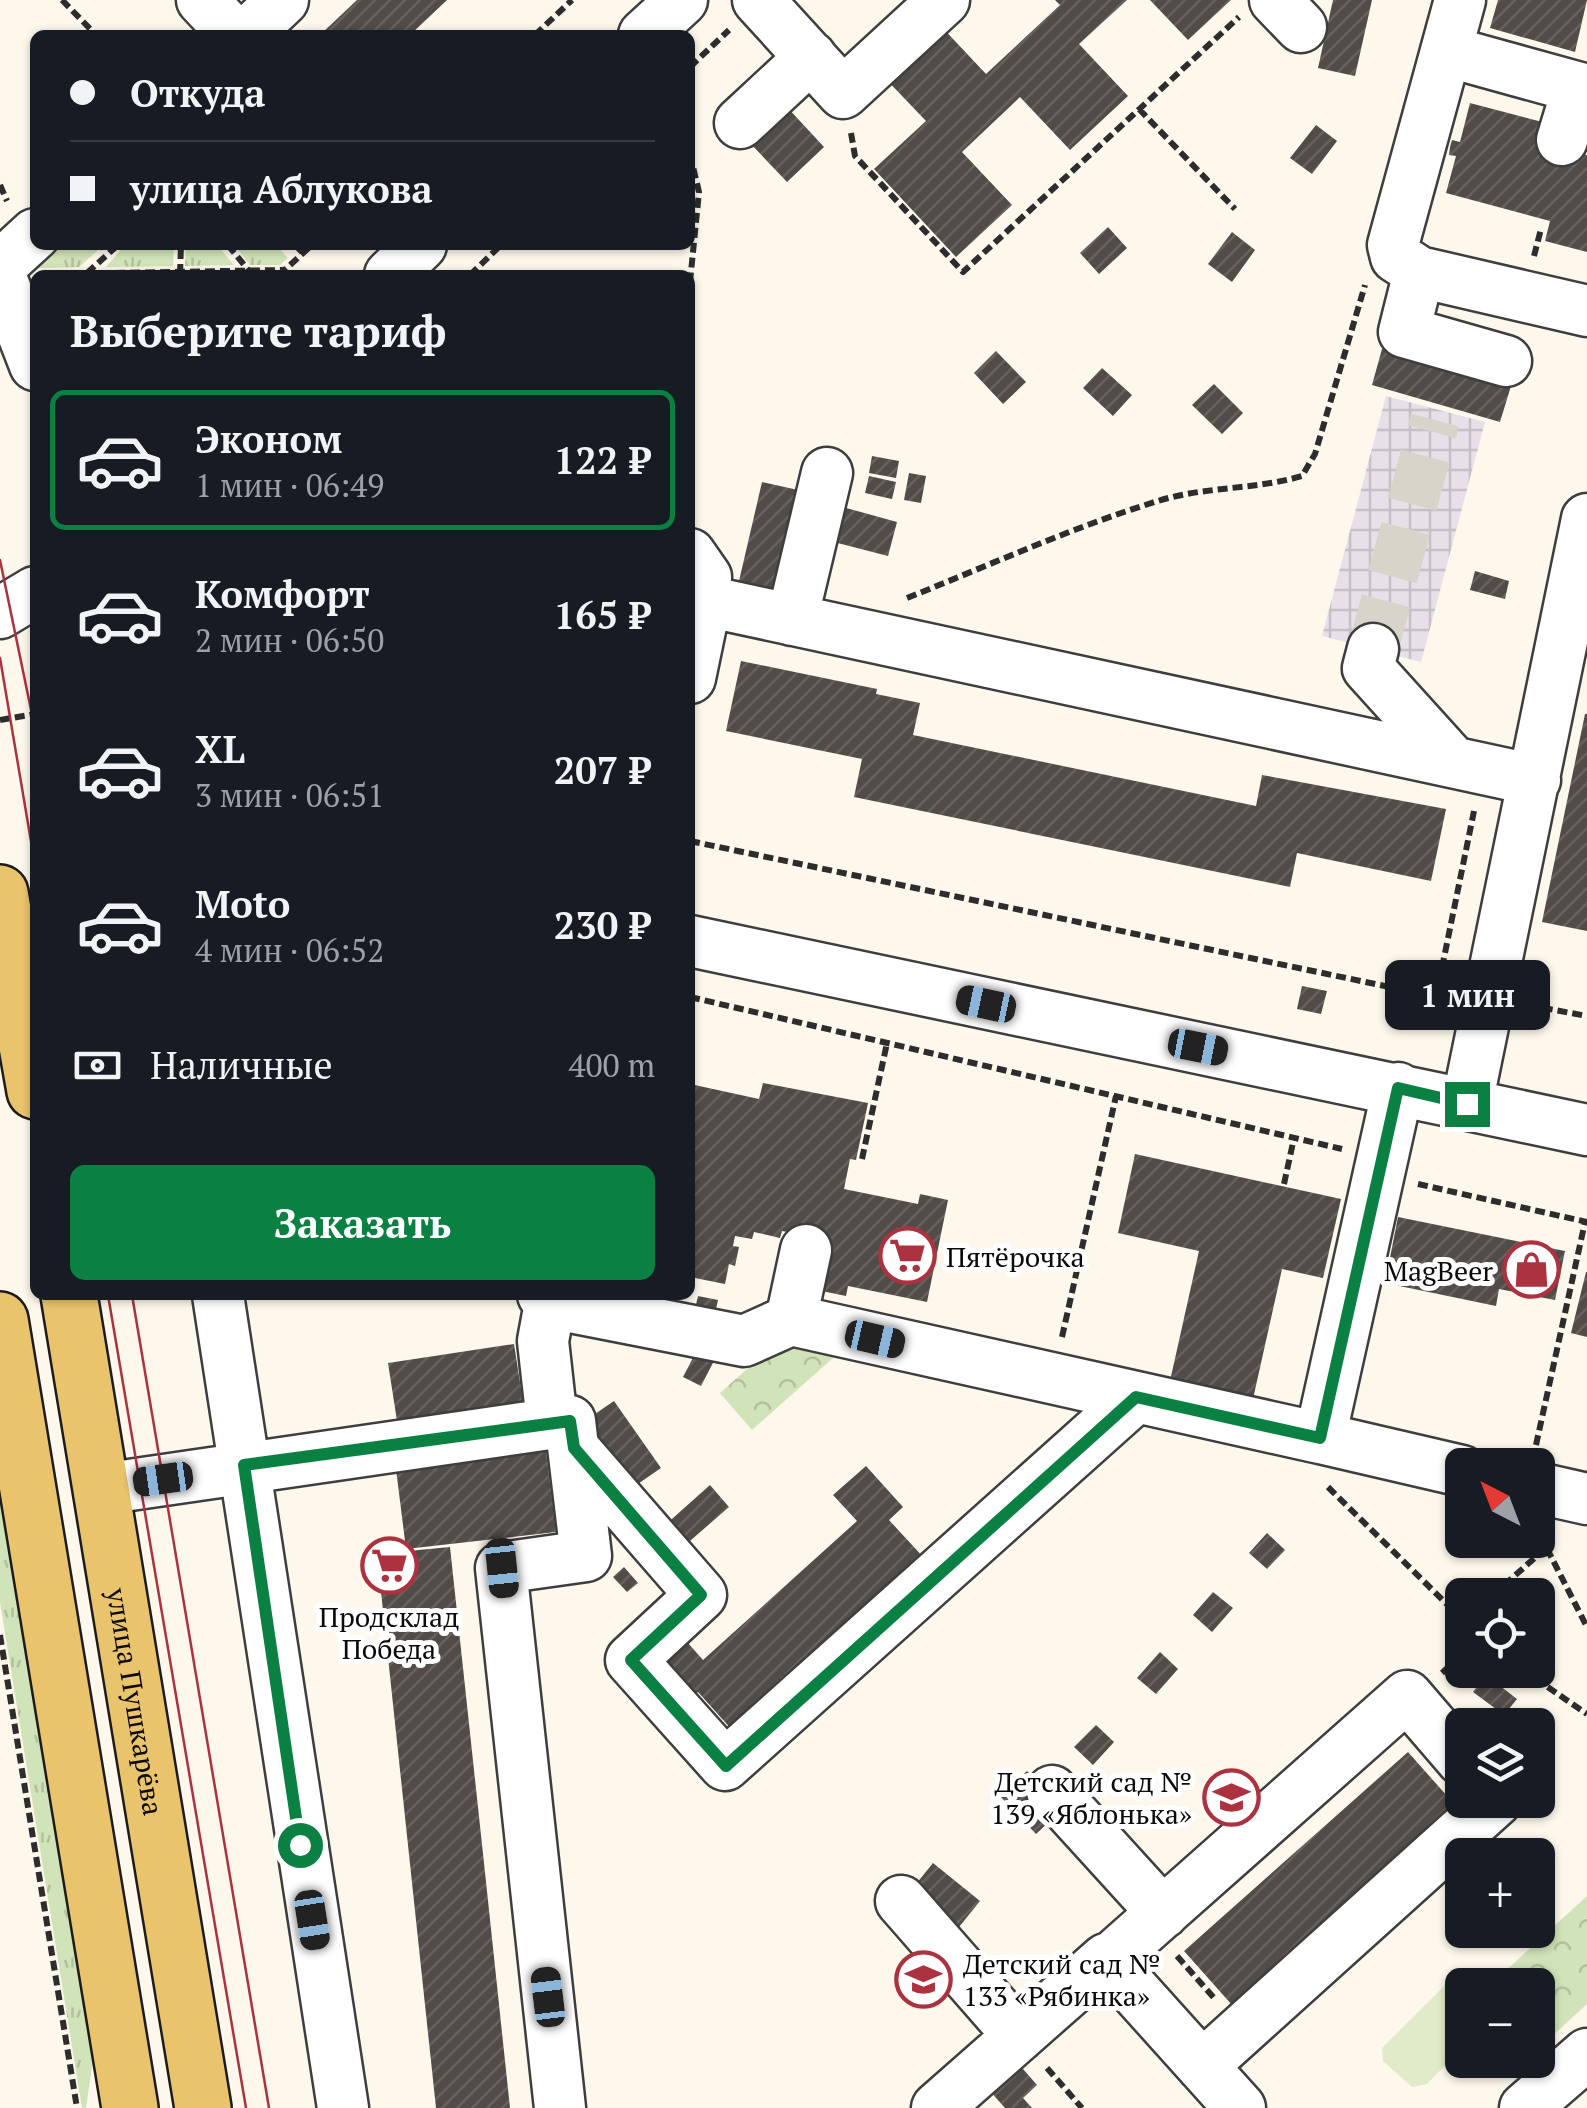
<!DOCTYPE html>
<html lang="ru">
<meta charset="utf-8">
<style>
body{margin:0;font-family:"PT Serif",serif;background:#242831;color:#f1f3f6;height:100vh;display:flex;flex-direction:column;font-size:38px;white-space:nowrap}
*{box-sizing:border-box;margin:0}
p{font-size:32px;color:#9ea1a6}
.icon{flex:none;width:55px;height:55px;fill:none;stroke:currentColor;stroke-width:2;stroke-linecap:round;stroke-linejoin:round}
.map{position:relative;flex:1;overflow:hidden}
.sheet{position:absolute;left:30px;top:270px;width:665px;height:1030px;display:flex;flex-direction:column;background:#171b24;border-radius:15px;box-shadow:0 2px 8px #0004}
.sheet>*{flex:none}
.hud{position:absolute;left:30px;top:30px;width:665px;height:220px;border-radius:15px;box-shadow:0 2px 8px #0004;display:grid;align-content:center;height:220px;padding:0 40px;background:#171b24}
.needle{width:65px;rotate:318deg}
.controls{position:absolute;left:1445px;top:1448px;display:grid;gap:20px}
.controls a{display:grid;place-items:center;width:110px;height:110px;border-radius:15px;background:#171b24;box-shadow:0 2px 8px #0004;font-size:50px}
.end{position:absolute;width:45px;height:45px;margin:-22px;border:12px solid #0b8043;background:#fff;box-shadow:0 0 0 5px #fff}
.from{border-radius:50%}
.bubble{position:absolute;height:70px;border-radius:15px;background:#171b24;box-shadow:0 2px 8px #0004;font-size:32px;font-weight:600;line-height:70px;text-align:center}
.car{position:absolute;width:30px;height:60px;margin:-30px -15px;border-radius:12px;box-shadow:0 0 8px 2px #0007;background:linear-gradient(#222 24%,#8ab4d8 0 40%,#222 0 76%,#8ab4d8 0 86%,#222 0)}
.hud b{display:flex;align-items:center;gap:35px;height:95px;font-size:38px}
.hud b+b{border-top:2px solid #363941}
.hud i{width:25px;height:25px;background:#f1f3f6}
ul{padding:0;list-style:none}
li{display:flex;align-items:center;gap:30px;height:140px;margin:0 20px 15px;padding:0 20px;border:5px solid transparent;border-radius:15px}
li div{flex:1}
li b{display:block;font-size:38px}
li em{font-style:normal;font-weight:600}
li.on{border-color:#0b8043}
li>.icon{width:90px;height:90px;stroke-width:1.5}
h2{padding:0 40px;font-size:45px;line-height:120px}
.pay{display:flex;align-items:center;gap:25px;height:110px;padding:0 40px;font-size:38px}
.pay p{margin-inline-start:auto}
.primary-button{display:flex;gap:20px;margin-top:auto;padding:20px 40px}
.primary-button a{flex:1;height:115px;border-radius:15px;background:#0b8043;color:#fff;font-size:40px;font-weight:600;line-height:115px;text-align:center}
.map>svg:first-child{display:block}
.industrial{fill:url(#industrial-grid)}
.grass{fill:url(#grass-tufts)}
.park{fill:url(#park-crowns)}
.pitch{fill:#e2ebc9}
.building{fill:url(#building-hatch)}
.lines{fill:none;stroke-linecap:round;stroke-linejoin:round}
.minor-tunnel{stroke:#d9d4c9;stroke-width:50;stroke-dasharray:50 25;stroke-linecap:butt}
.minor-casing{stroke:#3e3e3e;stroke-width:55}
.major-casing{stroke:#1c1c1c;stroke-width:60}
.path{stroke:#2d2d2d;stroke-width:6;stroke-dasharray:10 5;stroke-linecap:butt}
.minor{stroke:#fff;stroke-width:50}
.major{stroke:#eac46d;stroke-width:55}
.tram{stroke:#ac323f;stroke-width:2.5}
.route{stroke:#0b8043;stroke-width:12}
.labels{text-anchor:middle;dominant-baseline:central;stroke-width:10;stroke-linejoin:round;paint-order:stroke}
.poi-label{font-size:28px;fill:#0b0b0b;stroke:#fff;text-anchor:start}
.street-label{font-size:28px;fill:#0b0b0b;stroke:#fff}
</style>
<div class="map">
<svg width="1587" height="2108" viewBox="0 0 1587 2108">
<defs>
<pattern id="industrial-grid" width="8" height="8" patternUnits="userSpaceOnUse" patternTransform="scale(2.5)"><rect width="8" height="8" fill="#e7e0e9"/><path d="M0 4h8M4 0v8" fill="none" stroke="#c5bfc6"/></pattern>
<pattern id="grass-tufts" width="24" height="20" patternUnits="userSpaceOnUse" patternTransform="scale(2.5)"><rect width="24" height="20" fill="#d1e3b8"/><path d="M3 7l-1-3M5 7V3M7 7l1-3M15 17l-1-3M17 17v-4M19 17l1-3" fill="none" stroke="#b2c19d"/></pattern>
<pattern id="park-crowns" width="20" height="18" patternUnits="userSpaceOnUse" patternTransform="scale(2.5)"><rect width="20" height="18" fill="#d1e3b8"/><path d="M2 6a3 3 0 1 1 6 0M12 15a3 3 0 1 1 6 0" fill="none" stroke="#b2c19d"/></pattern>
<pattern id="building-hatch" width="6" height="6" patternUnits="userSpaceOnUse" patternTransform="scale(2.5)"><rect width="6" height="6" fill="#524c48"/><path d="M-1 1l2-2M0 6l6-6M5 7l2-2" fill="none" stroke="#66615e"/></pattern>
</defs>
<rect width="100%" height="100%" fill="#fdf8eb"/>
<path class="industrial" d="M1386 396 1485 422 1421 662 1322 636Z"/>
<path class="grass" d="M48 245H104L79 267 37 268 39 253Z
M125 245H174L173 266 106 267Z
M186 245H217L234 265 185 266Z
M234 245H276L288 258 280 265H250Z
M0 1484 93 2060 86 2108H82L0 1602Z"/>
<path class="park" d="M783 1337 841 1351 752 1430 720 1393Z
M1587 1896V2004L1538 2049V1985H1490Z"/>
<path class="pitch" d="M1462 1978 1472 1985H1462V2048L1427 2084 1412 2087 1383 2061 1382 2048 1448 1982Z"/>
<path class="building" d="M357 0H447L410 35H320Z
M1055 0H1127L1079 44 1128 96 1070 150 1020 97 962 152 1012 205 956 257 874 169 926 121 882 75 938 23 986 74 1060 5Z
M1150 0H1231L1188 40Z
M1333 0H1372L1355 76 1318 68Z
M1498 0H1587L1575 52 1490 28Z
M1470 103 1550 124 1544 143 1587 155V252L1545 241 1550 221 1446 193 1456 156 1449 155 1450 147 1452 140 1460 142Z
M786 106 824 147 787 182 749 142Z
M1316 125 1337 141 1312 174 1290 158Z
M1108 227 1127 248 1099 274 1080 253Z
M1232 232 1255 250 1232 282 1208 264Z
M1382 349 1511 386 1500 422 1372 385Z
M996 351 1026 382 1003 404 974 373Z
M1102 368 1132 395 1113 416 1083 388Z
M1214 384 1243 413 1222 434 1192 405Z
M872 456 899 461 896 478 869 473Z
M909 473 926 476 921 503 904 500Z
M869 476 896 482 892 499 865 493Z
M762 482 798 490 772 602 736 594Z
M839 506 897 522 888 556 830 541Z
M1475 571 1509 581 1505 599 1470 590Z
M741 661 877 689 876 694 920 703 913 735 1256 806 1262 775 1446 809 1431 881 1297 853 1290 887 854 797 862 759 726 731Z
M1585 714H1587V931L1542 922Z
M1302 986 1327 991 1321 1014 1297 1009Z
M763 1083 868 1103 856 1160 850 1159 844 1189 918 1204 920 1194 948 1200 927 1302 848 1286 846 1296 812 1289 828 1240 782 1231 780 1238 754 1232 752 1239 735 1236 733 1246 739 1247 735 1266 729 1264 725 1284 690 1277V1084L759 1099Z
M1135 1154 1341 1199 1323 1278 1282 1269 1253 1399 1170 1381 1199 1251 1118 1233Z
M1398 1217 1565 1251 1555 1300 1499 1289 1496 1306 1385 1283Z
M1586 1272H1587V1337L1571 1333Z
M698 1296 718 1300 714 1318 694 1313Z
M514 1344 523 1402 397 1421 388 1363Z
M697 1350 715 1359 701 1386 683 1377Z
M614 1401 661 1468 632 1488 586 1420Z
M545 1444 556 1532 406 1549 395 1461Z
M866 1466 903 1507 889 1520 925 1559 733 1731 698 1692 684 1705 647 1663 680 1634 703 1660 857 1521 833 1495Z
M710 1485 729 1507 683 1547 664 1526Z
M1267 1533 1285 1550 1267 1569 1249 1553Z
M450 1547 484 1863 510 2108H436L377 1554Z
M624 1567 638 1583 627 1592 613 1577Z
M1213 1592 1233 1608 1212 1632 1193 1615Z
M1160 1652 1178 1669 1156 1694 1137 1678Z
M1486 1675 1517 1699 1504 1715 1473 1692Z
M1096 1725 1114 1742 1093 1765 1074 1747Z
M1408 1752 1456 1806 1232 2005 1184 1951Z
M1027 1771 1063 1809 1036 1834 1000 1796Z
M933 1863 980 1901 959 1927 912 1889Z
M1010 2054 1037 2085 1023 2098 1032 2108H1005L981 2081Z"/>
<g class="lines">
<path class="minor-tunnel" d="M1373 649 1435 420"/>
<defs>
<path id="minor" d="M202 0 235 35
M758 0 843 93 944 0
M1275 0 1301 27
M1460 0 1393 245 1396 257 1419 272 1587 311
M246 35 283 0
M644 35 682 0
M1446 51 1587 90
M740 123 811 57
M1562 140 1578 88
M0 266 35 234
M1419 272 1404 332 1506 361
M0 275 35 365
M390 275 421 245
M690 554 706 577V601
M0 613 35 592
M792 620 827 473
M1373 649 1368 668 1453 762
M690 678 706 601 1535 780
M690 941 1587 1130
M1467 1104 1587 519
M218 1295 343 2108
M543 1295 550 1303 744 1341 791 1320 1320 1438 1398 1088
M550 1303 543 1341 552 1422
M791 1320 806 1250
M1320 1438 1462 1471
M574 1449 701 1595 631 1660 725 1765 1136 1397
M1538 1488 1587 1499
M102 1489 570 1421 586 1556 501 1568 560 2108
M1052 1791 1163 1913
M901 1901 1019 2036
M1108 1961 1407 1696 1462 1760
M1202 2066 1497 1800
M937 2108 1106 1959 1240 2108
M1525 2108 1587 2054"/>
<g id="major">
<path d="M0 893 35 1091"/>
<path id="s1" d="M69 1295 203 2108"/>
<path d="M0 1320 130 2108"/>
</g>
</defs>
<use href="#minor" class="minor-casing"/>
<use href="#major" class="major-casing"/>
<path class="path" d="M62 0 96 35
M535 35 572 0
M690 67 729 30
M1139 109 1235 209
M851 133 855 156 963 272 1239 17
M690 154 699 192 690 282
M0 185 7 201
M228 245 249 271
M295 245 303 253
M1534 256 1541 229
M87 273 118 245
M55 274 284 270
M180 274 181 245
M279 275 312 245
M470 275 501 245
M907 598C990 565 1073 527 1158 501 1206 486 1255 490 1302 476L1315 454 1365 285
M0 720 35 714
M690 841 1447 999
M690 997 1342 1149
M1436 997 1474 811
M1528 1005 1587 1016
M862 1159 887 1043
M1284 1184 1294 1138
M1418 1184 1587 1222
M1062 1337 1116 1096
M1536 1445 1585 1222
M1328 1487 1462 1619
M1540 1535 1587 1627
M1493 1595 1547 1547
M0 1635 77 2108
M1523 1670 1587 1714
M1442 1673 1462 1654
M1177 1956 1215 1999
M1047 2068 1082 2108"/>
<use href="#minor" class="minor"/>
<use href="#major" class="major"/>
<path class="tram" d="M0 560 35 729
M0 658 35 865
M108 1295 246 2108
M132 1295 269 2108"/>
</g>
<g class="lines">
<path class="route" d="M300 1845 244 1465 570 1421 574 1448 701 1595 631 1660 726 1766 1136 1397 1320 1438 1398 1088 1467 1104"/>
</g>
<defs>
<symbol id="supermarket-ring" viewBox="-11 -11 22 22"><circle r="9.5" fill="#fff" stroke="#ac323f" stroke-width="1.5"/><path d="M-6-5.5h2.5l.6 2H6L4.5 2H-2.5L-4.4-4H-6ZM-1.5 3.2a1.3 1.3 0 1 0 .1 0ZM3 3.2a1.3 1.3 0 1 0 .1 0Z" fill="#ac323f"/></symbol>
<symbol id="shop-ring" viewBox="-11 -11 22 22"><circle r="9.5" fill="#fff" stroke="#ac323f" stroke-width="1.5"/><path d="M-5-2.5h2.3a2.7 3.5 0 0 1 5.4 0H5L5.5 6h-11ZM-1.5-2.5h3a1.5 2.3 0 0 0-3 0Z" fill="#ac323f"/></symbol>
<symbol id="school-ring" viewBox="-11 -11 22 22"><circle r="9.5" fill="#fff" stroke="#ac323f" stroke-width="1.5"/><path d="M0-5L7-2L0 1L-7-2ZM-4 1L0 2.5L4 1V4Q0 6-4 4Z" fill="#ac323f"/></symbol>
</defs>
<g fill-rule="evenodd">
<use href="#supermarket-ring" x="876" y="1224" width="63" height="63"/>
<use href="#shop-ring" x="1500" y="1238" width="63" height="63"/>
<use href="#supermarket-ring" x="358" y="1534" width="63" height="63"/>
<use href="#school-ring" x="1200" y="1766" width="63" height="63"/>
<use href="#school-ring" x="892" y="1948" width="63" height="63"/>
</g>
<g class="labels">
<g class="poi-label">
<text x="946" y="1256">Пятёрочка</text>
<text x="1493" y="1270" text-anchor="end">MagBeer</text>
<text x="389" y="1616" text-anchor="middle">Продсклад<tspan x="389" dy="32">Победа</tspan></text>
<text x="1192" y="1781" text-anchor="end">Детский сад №<tspan x="1192" dy="32">139 «Яблонька»</tspan></text>
<text x="963" y="1963">Детский сад №<tspan x="963" dy="32">133 «Рябинка»</tspan></text>
</g>
<g class="street-label">
<text stroke="none"><textPath href="#s1" startOffset="412">улица Пушкарёва</textPath></text>
</g>
</g>
</svg>
<div class="controls">
<a><svg class="needle" viewBox="-14 -14 28 28"><path d="M0-13l5 13h-10z" fill="#e53935"/><path d="M0 13l5-13h-10z" fill="#9ea1a6"/></svg></a>
<a><svg class="icon" aria-label="locate" viewBox="0 0 24 24"><circle cx="12" cy="12" r="6"/><path d="M12 2v4M12 18v4M2 12h4M18 12h4"/></svg></a>
<a><svg class="icon" aria-label="layers" viewBox="0 0 24 24"><path d="M12 4l9 5-9 5-9-5zM3 14l9 5 9-5"/></svg></a>
<a>+</a>
<a>−</a>
</div>
<i class="end from" style="left:300px;top:1845px"></i>
<i class="end" style="left:1467px;top:1104px"></i>
<div class="bubble" style="left:1385px;top:960px;width:165px">1 мин</div>
<i class="car" style="left:986px;top:1004px;rotate:282deg"></i>
<i class="car" style="left:1198px;top:1047px;rotate:101deg"></i>
<i class="car" style="left:875px;top:1339px;rotate:103deg"></i>
<i class="car" style="left:163px;top:1479px;rotate:262deg"></i>
<i class="car" style="left:502px;top:1568px;rotate:174deg"></i>
<i class="car" style="left:312px;top:1920px;rotate:171deg"></i>
<i class="car" style="left:548px;top:1997px;rotate:353deg"></i>
<div class="hud">
<b><i class="from"></i>Откуда</b>
<b><i></i>улица Аблукова</b>
</div>
<section class="sheet">
<h2>Выберите тариф</h2>
<ul>
<li class="on"><svg class="icon" aria-label="car" viewBox="0 0 24 24"><path d="M5 17H2v-5l4-1 3-4h7l3 4 3 1v5h-3M9 17h6M6 11h13"/><circle cx="7" cy="17" r="2"/><circle cx="17" cy="17" r="2"/></svg><div><b>Эконом</b><p>1 мин · 06:49</p></div><em>122 ₽</em></li>
<li><svg class="icon" aria-label="car" viewBox="0 0 24 24"><path d="M5 17H2v-5l4-1 3-4h7l3 4 3 1v5h-3M9 17h6M6 11h13"/><circle cx="7" cy="17" r="2"/><circle cx="17" cy="17" r="2"/></svg><div><b>Комфорт</b><p>2 мин · 06:50</p></div><em>165 ₽</em></li>
<li><svg class="icon" aria-label="car" viewBox="0 0 24 24"><path d="M5 17H2v-5l4-1 3-4h7l3 4 3 1v5h-3M9 17h6M6 11h13"/><circle cx="7" cy="17" r="2"/><circle cx="17" cy="17" r="2"/></svg><div><b>XL</b><p>3 мин · 06:51</p></div><em>207 ₽</em></li>
<li><svg class="icon" aria-label="car" viewBox="0 0 24 24"><path d="M5 17H2v-5l4-1 3-4h7l3 4 3 1v5h-3M9 17h6M6 11h13"/><circle cx="7" cy="17" r="2"/><circle cx="17" cy="17" r="2"/></svg><div><b>Moto</b><p>4 мин · 06:52</p></div><em>230 ₽</em></li>
</ul>
<div class="pay"><svg class="icon" aria-label="cash" viewBox="0 0 24 24"><path d="M3 7h18v10H3z"/><circle cx="12" cy="12" r="2"/></svg>Наличные<p>400 m</p></div>
<div class="primary-button"><a>Заказать</a></div>
</section>
</div>
